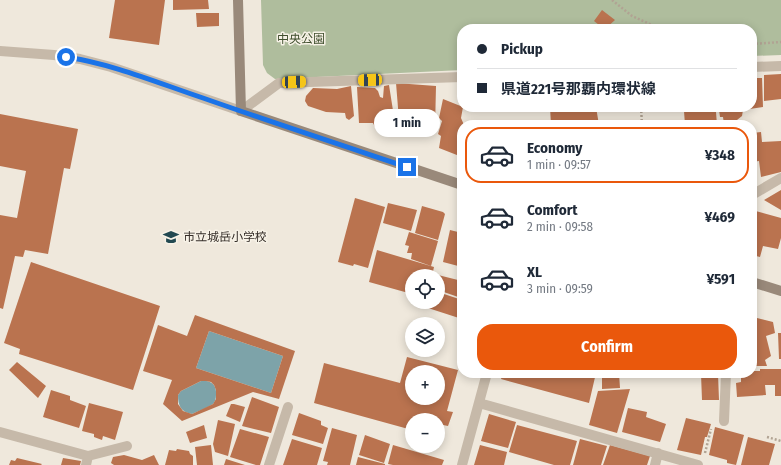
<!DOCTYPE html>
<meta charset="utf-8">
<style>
body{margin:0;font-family:"Fira Sans Condensed","Noto Sans JP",sans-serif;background:#f6f6f7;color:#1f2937;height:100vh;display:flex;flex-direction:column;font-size:15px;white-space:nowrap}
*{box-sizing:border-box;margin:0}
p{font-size:13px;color:#747a83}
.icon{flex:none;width:22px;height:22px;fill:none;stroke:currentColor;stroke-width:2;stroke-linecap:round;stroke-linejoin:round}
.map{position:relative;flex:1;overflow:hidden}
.details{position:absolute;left:457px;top:120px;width:300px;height:258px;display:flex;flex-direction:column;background:#fff;border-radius:16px;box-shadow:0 2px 10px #0003}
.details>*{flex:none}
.hud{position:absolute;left:457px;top:24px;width:300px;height:88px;border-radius:16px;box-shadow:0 2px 10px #0003;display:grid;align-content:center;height:88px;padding:0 20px;background:#fff}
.fabs{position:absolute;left:405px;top:269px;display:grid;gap:8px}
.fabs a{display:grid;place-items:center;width:40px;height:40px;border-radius:50%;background:#fff;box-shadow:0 2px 10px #0003;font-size:20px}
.end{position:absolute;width:18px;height:18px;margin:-9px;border:5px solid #1a73e8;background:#fff;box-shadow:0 0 0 2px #fff}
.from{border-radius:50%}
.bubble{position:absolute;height:28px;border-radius:14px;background:#fff;box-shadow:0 2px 10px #0003;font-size:13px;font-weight:700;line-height:28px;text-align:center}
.car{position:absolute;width:12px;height:24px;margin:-12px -6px;border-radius:5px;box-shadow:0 0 3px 1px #0007;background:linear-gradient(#f5c518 24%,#345 0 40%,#f5c518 0 76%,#345 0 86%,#f5c518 0)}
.hud b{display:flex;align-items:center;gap:14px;height:38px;font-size:15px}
.hud b+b{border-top:1px solid #e0e1e3}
.hud i{width:10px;height:10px;background:#1f2937}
ul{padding:7px 0 0;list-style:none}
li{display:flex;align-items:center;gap:12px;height:56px;margin:0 8px 6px;padding:0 12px;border:2px solid transparent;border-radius:16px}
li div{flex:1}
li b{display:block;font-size:15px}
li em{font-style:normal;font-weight:700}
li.selected{border-color:#ea580c}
li>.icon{width:36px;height:36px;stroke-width:1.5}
.button{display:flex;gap:8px;margin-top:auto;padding:8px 20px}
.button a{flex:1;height:46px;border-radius:16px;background:#ea580c;color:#fff;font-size:16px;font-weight:700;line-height:46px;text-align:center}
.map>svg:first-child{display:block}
.green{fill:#afbd9d}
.water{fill:#7da3a9}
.building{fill:#ba734f;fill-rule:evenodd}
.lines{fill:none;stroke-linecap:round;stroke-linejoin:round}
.path{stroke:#b1a393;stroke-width:2.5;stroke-dasharray:2 2;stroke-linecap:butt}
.minor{stroke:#c6b9a9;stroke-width:10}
.tertiary{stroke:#c6b9a9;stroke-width:10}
.secondary{stroke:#99897a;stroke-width:10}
.route{stroke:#1a73e8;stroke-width:5}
.labels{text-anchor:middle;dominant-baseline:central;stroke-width:3;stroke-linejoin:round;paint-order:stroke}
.park-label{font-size:12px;fill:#404f2e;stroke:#f7f2e7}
.poi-label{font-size:12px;fill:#342d28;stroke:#f7f2e7;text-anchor:start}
</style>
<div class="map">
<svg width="781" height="465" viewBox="0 0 781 465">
<rect width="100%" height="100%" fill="#efe8dc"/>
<path class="green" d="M261 0H781V55L752 56V29H462V70L275 79 267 73 263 65Z"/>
<path class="water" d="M209 331 283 356 271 393 196 368Z
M201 381C211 380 217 385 216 395 216 399 215 402 213 404 207 408 198 411 192 414 181 412 178 406 178 395L181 391Z"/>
<path class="building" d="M115 0H165L159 45 109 38Z
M173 0H208L209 9 173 10Z
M602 10 615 20 605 29H604L594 21Z
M196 13H219V26L197 27Z
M781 74V99L764 101V75Z
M752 78H762L763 107 743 110 742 116 732 124H724L723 117H720L719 110H716V107H752Z
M396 83 436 86 435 129 411 130 402 125 399 120Z
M389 85 394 117V131L375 127 373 123H359L357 87 375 88 378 91 380 97 383 98 384 86Z
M351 86 354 116 349 120 346 118 345 113 326 112 308 106 305 101 306 96 313 88 337 89Z
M443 99 463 107 461 118 464 125H462V157L439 148 441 136 438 134 442 121 439 118Z
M550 107H596L599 125H551Z
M713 108 716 112 717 125H685L684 111Z
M0 114 78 129 70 169 64 168 48 254 25 250 23 257 15 256 3 309 0 308V215L17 218 26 171 0 166Z
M761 132 762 142 781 141V172L761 177 759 161 752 162V133Z
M781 190V210L764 200Z
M355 198 385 207 368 268 354 264 353 266 338 262Z
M388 203 417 210 411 231 383 223Z
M422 206 443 212 445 214 438 240 415 233Z
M752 210 781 218V238L778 249 763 246 760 257 752 255Z
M450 230 462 233V267L443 262Z
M409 232 438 241 431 266 411 259 412 253H407L409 246 405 245Z
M377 250 434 267 432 276H412V294L369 282Z
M31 262 160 306 133 390 19 354 20 349 4 343Z
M438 275 462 281 461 298 438 290Z
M438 292 462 300V319L428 308 429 302H438Z
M195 315 295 351 279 399 253 392 182 421 163 404 172 380 143 371 158 325 187 336ZM209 331 283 356 271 393 196 368ZM201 381H206L211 382 214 385 216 390V399L213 404 192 414 183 411 178 404V395L181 391Z
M757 318 773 322 775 333 766 336 771 356 765 360 767 366H752V319Z
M778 333H781V359H779Z
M407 357 458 370 447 411 453 412 448 426 443 425 438 439V420H412V430L314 403 324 363 400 383ZM412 372H438V398H412Z
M17 362 46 386 38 398 9 370Z
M760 369H781V396H775V385H765L766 395 737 397 736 383 741 382V373H752V371H760Z
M503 373H596L589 403 501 379Z
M602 373H619L620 388 602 389Z
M701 374H718L719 400H702Z
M630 389 617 433 589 425 598 391Z
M51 390 70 396V400L86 406 79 428 43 417Z
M252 397 279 407 271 433 242 426Z
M89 403 123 412 115 440 103 436 102 440 94 437V434L82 431Z
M231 404H234L245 407 240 422 226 416Z
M628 408 647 412 646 417 666 424 660 442 622 432Z
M299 413 321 421V425L328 428 323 444 292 435Z
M489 414 516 422 508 448 481 441Z
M686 418 711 424 707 437H705L701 455 677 450Z
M218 420 235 424 228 456 215 452 213 444Z
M204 425 207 438 190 443 186 432Z
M517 425 577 441 570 465H554L509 452Z
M715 427 744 435 736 465 727 463V460L709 455Z
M332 428 357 435 350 465H327L328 462 323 461Z
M240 429 269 437 260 465H256L230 457Z
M365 435 390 444 384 463 359 455Z
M748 437 775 444 769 465H741Z
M292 439 322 448 317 465H283Z
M580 439 607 446 601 465H573Z
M211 445 213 465H197L195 447Z
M393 445 444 460 442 465H393L388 464Z
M480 445 507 452 504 465H474Z
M610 445 650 456 647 465H603Z
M177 449 189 451 190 454 193 456V465H165L169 450 176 451Z
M124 455 142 460 154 455 159 465H114L111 463 113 457Z
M358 457 385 464V465H356Z
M17 458 42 464 41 465H9L11 460 15 461Z
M63 458 81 461 80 465H61Z
M226 459 245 465H224Z"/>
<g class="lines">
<path class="path" d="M612 0 632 16 661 29
M752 44 781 42
M641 107 642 125
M767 437 781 441
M705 453 711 429"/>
<path class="minor" d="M752 67 781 66
M241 111 279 83 462 77
M752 195 781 178
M479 403 698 465
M724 421 726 373
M0 432 88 456
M86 465 88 456 127 446
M269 465 288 407
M462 465 487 373
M655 465 658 453"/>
<path class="tertiary" d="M0 51 54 55 80 59 111 67 241 111"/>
<path class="secondary" d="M238 0 241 111 462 185
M752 282 781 291"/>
</g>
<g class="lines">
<path class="route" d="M66 57C113 64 158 83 203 98 271 122 338 144 407 167"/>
</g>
<defs>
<symbol id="school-bare" viewBox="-9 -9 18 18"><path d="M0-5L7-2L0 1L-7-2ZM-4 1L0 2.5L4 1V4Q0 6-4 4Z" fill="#224951" stroke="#f7f2e7" stroke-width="2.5" paint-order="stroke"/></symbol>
</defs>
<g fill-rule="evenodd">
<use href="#school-bare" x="160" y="226" width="22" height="22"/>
</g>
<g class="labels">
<g class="park-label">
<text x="301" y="39">中央公園</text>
</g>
<g class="poi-label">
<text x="183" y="237">市立城岳小学校</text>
</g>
</g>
</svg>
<div class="fabs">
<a><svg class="icon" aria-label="locate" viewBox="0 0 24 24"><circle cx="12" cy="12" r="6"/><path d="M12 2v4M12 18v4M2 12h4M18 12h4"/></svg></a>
<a><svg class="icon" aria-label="layers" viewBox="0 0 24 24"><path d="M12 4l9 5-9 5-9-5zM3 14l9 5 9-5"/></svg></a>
<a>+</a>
<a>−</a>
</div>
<i class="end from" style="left:66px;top:57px"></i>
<i class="end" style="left:407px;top:167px"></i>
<div class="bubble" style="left:374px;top:109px;width:66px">1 min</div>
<i class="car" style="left:370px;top:80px;rotate:268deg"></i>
<i class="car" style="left:294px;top:82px;rotate:88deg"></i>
<div class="hud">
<b><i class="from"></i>Pickup</b>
<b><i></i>県道221号那覇内環状線</b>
</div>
<section class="details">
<ul>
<li class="selected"><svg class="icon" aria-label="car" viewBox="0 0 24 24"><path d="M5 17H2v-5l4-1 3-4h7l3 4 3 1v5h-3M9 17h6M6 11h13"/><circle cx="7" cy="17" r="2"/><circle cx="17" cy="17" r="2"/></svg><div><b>Economy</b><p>1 min · 09:57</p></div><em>¥348</em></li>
<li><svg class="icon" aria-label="car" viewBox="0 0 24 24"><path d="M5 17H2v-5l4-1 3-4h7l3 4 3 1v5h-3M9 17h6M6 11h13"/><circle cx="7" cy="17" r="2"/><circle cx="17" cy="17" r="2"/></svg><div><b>Comfort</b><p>2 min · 09:58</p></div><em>¥469</em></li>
<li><svg class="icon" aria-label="car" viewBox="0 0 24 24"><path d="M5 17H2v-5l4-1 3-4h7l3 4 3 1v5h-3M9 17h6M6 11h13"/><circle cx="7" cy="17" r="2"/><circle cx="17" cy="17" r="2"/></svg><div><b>XL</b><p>3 min · 09:59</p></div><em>¥591</em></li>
</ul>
<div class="button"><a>Confirm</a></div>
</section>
</div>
